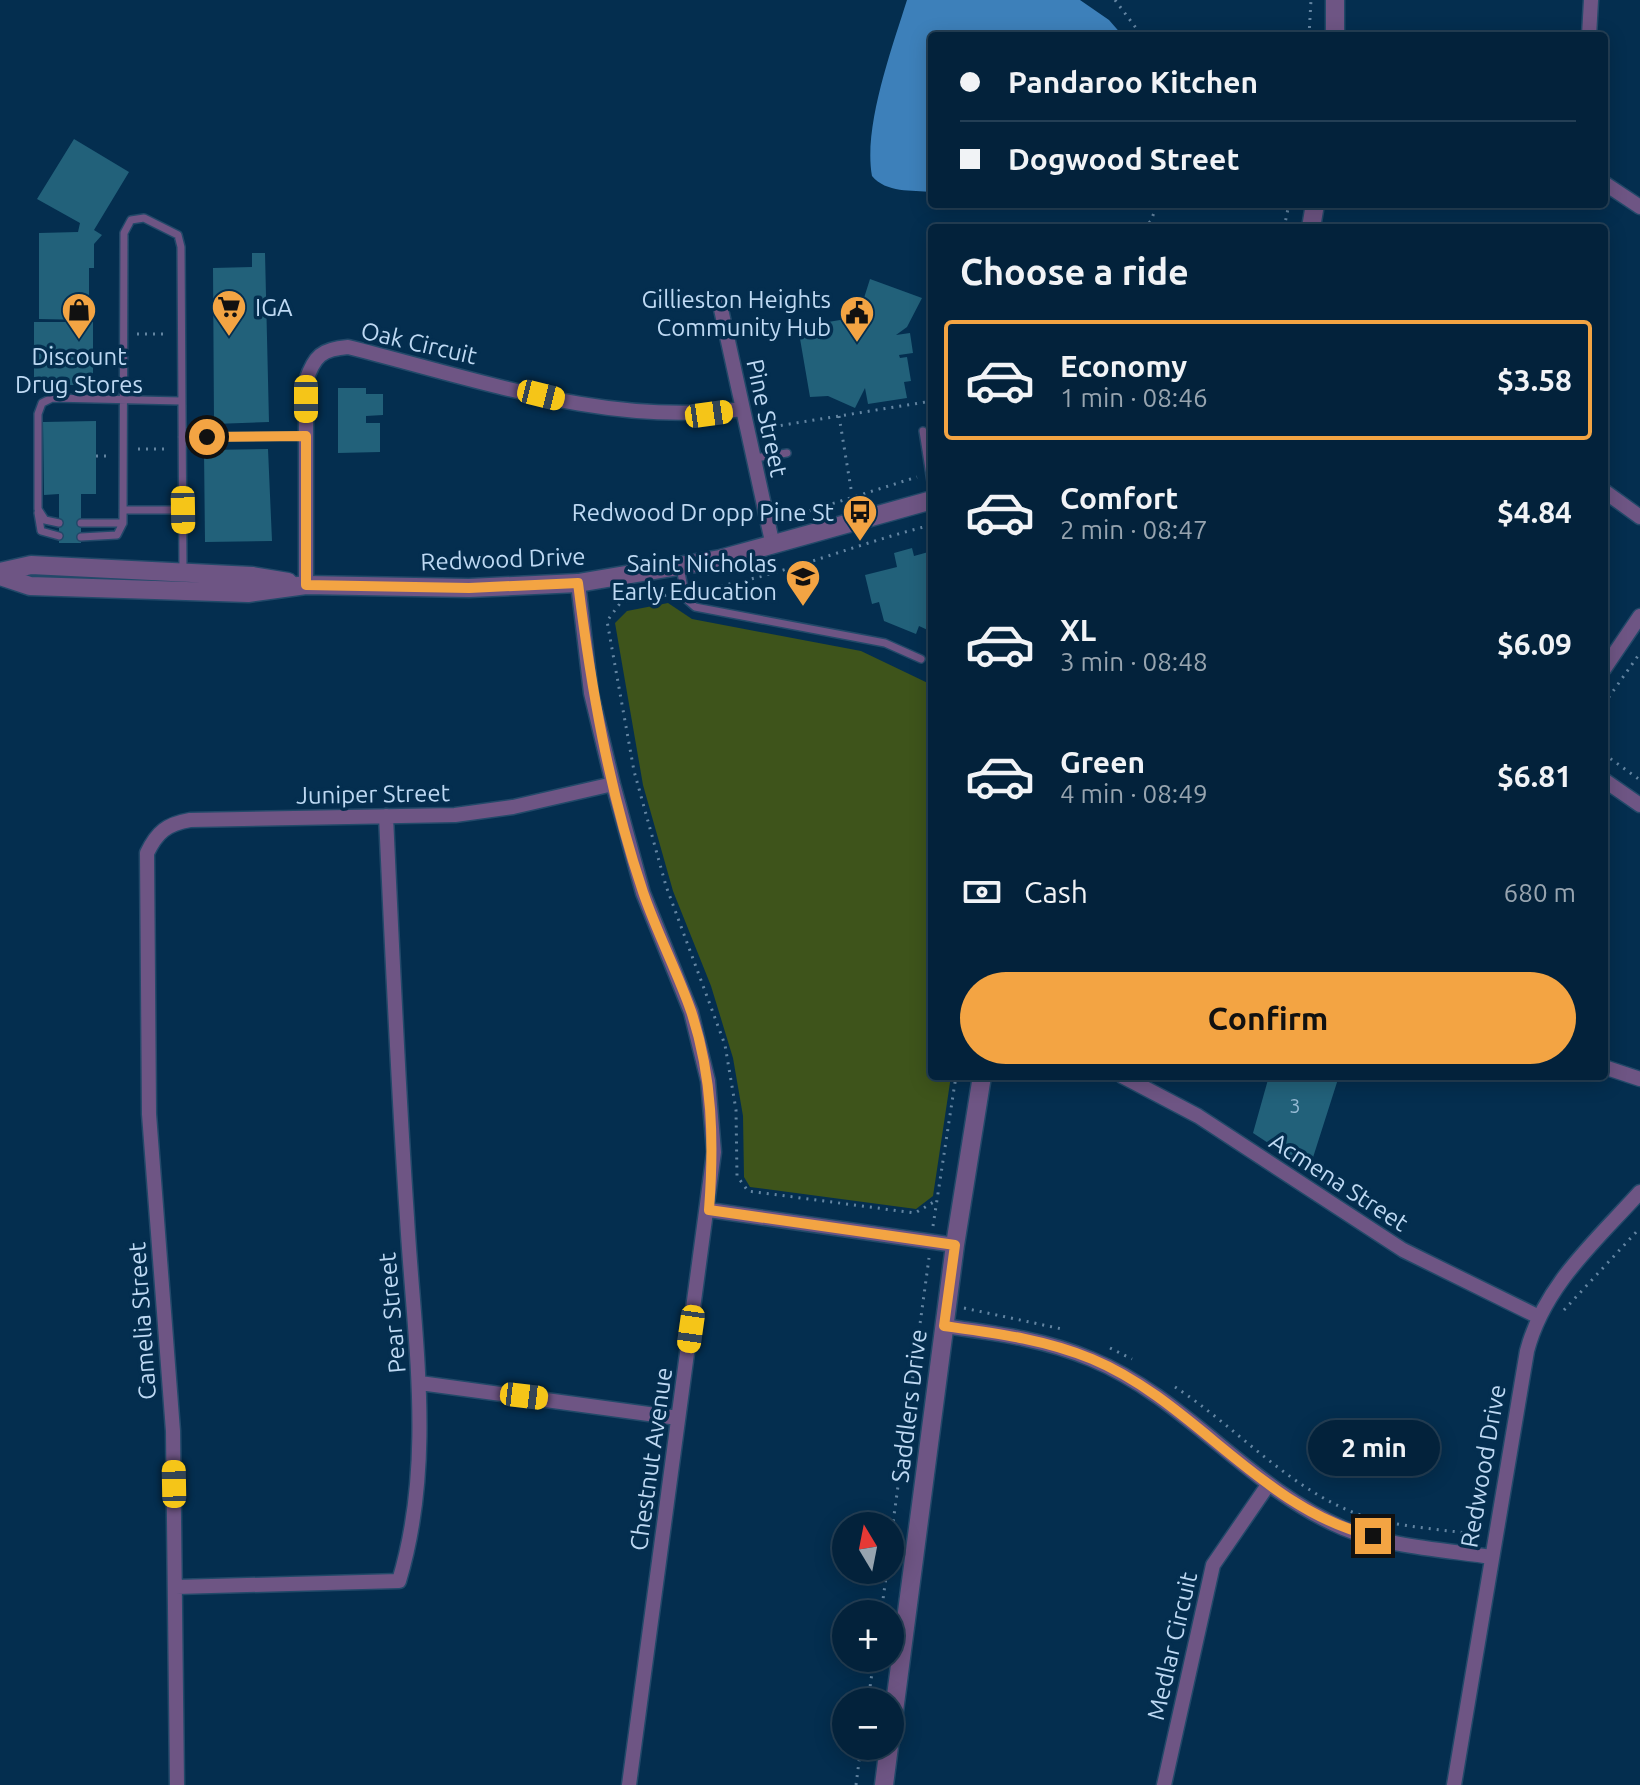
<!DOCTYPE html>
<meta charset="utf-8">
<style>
body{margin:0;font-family:Ubuntu,sans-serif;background:#0d2a42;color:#f1f3f6;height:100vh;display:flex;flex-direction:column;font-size:30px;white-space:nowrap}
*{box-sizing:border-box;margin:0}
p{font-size:26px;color:#97a4af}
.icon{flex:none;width:44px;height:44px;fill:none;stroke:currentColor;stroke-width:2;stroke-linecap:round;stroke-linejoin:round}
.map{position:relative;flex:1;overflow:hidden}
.details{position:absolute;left:928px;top:224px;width:680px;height:856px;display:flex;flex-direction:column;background:#03223b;border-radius:8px;box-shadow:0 4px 20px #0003,0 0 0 2px #243f55}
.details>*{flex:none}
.guide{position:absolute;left:928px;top:32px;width:680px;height:176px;border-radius:8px;box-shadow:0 4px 20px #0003,0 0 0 2px #243f55;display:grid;align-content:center;height:176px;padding:0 32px;background:#03223b}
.needle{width:52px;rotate:350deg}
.tools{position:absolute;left:832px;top:1512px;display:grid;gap:16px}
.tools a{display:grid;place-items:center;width:72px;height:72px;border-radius:50%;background:#03223b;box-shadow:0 4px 20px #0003,0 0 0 2px #243f55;font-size:40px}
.end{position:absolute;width:36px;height:36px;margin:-18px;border:10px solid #f3a443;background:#111;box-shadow:0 0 0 4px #111}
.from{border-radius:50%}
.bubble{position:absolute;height:56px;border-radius:28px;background:#03223b;box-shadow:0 4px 20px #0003,0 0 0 2px #243f55;font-size:26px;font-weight:700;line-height:56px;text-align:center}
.car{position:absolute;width:24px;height:48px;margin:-24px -12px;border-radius:10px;box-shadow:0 0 6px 2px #0007;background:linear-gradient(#f5c518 24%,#345 0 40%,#f5c518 0 76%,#345 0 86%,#f5c518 0)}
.guide b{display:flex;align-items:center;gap:28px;height:76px;font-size:30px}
.guide b+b{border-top:2px solid #243f55}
.guide i{width:20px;height:20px;background:#f1f3f6}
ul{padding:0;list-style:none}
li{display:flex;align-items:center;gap:24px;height:120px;margin:0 16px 12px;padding:0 16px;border:4px solid transparent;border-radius:8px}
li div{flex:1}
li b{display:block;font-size:30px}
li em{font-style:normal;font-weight:700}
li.selected{border-color:#f3a443}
li>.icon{width:72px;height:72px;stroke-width:1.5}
h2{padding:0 32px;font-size:36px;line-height:96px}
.pay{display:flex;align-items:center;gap:20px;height:88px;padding:0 32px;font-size:30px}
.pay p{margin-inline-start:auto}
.primary-button{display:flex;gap:16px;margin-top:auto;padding:16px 32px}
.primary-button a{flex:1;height:92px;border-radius:48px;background:#f3a443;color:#111;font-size:32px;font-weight:700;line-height:92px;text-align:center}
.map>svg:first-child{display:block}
.green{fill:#3e541b}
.water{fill:#3d80ba}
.building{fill:#22617a}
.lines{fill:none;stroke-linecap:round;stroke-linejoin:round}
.service-casing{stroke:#224969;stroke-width:10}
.minor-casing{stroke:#224969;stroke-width:17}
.tertiary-casing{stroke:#224969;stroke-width:21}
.path{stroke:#6385a2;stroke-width:3;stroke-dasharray:2 6;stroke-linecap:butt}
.service{stroke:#6e5584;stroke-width:7}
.minor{stroke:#6e5584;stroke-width:14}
.tertiary{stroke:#6e5584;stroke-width:18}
.route{stroke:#f3a443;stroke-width:10}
.labels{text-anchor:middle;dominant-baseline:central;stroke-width:7;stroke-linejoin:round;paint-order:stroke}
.number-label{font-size:20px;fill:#97bbd5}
.poi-label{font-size:24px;fill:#bed9f3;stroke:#042e4f;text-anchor:end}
.street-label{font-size:24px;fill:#bed9f3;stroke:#042e4f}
</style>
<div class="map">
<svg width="1640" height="1785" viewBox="0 0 1640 1785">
<rect width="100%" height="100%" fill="#042e4f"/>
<path class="green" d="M668 603 692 619 861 651 932 685V1076H951L933 1196 916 1209 750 1187 744 1177 743 1116 733 1058 711 986 673 891 643 785 615 623 627 611Z"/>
<path class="water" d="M907 0H1080L1109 20 1123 36H932V192C912 190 886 193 872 176 863 127 892 48 907 0Z"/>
<path class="building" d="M74 139 129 172 94 230 102 235 94 244V268H89V320L39 319V233L78 232 80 223 37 199Z
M252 253H265L269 422 214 424 213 268 252 267Z
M870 279 922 298 907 327 896 335 910 333 913 353 899 355 900 358 907 357 911 381 904 382 907 398 868 404 865 388 855 408 828 396 810 397 798 327 858 317Z
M34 322H93V385H34Z
M338 388H366V394H383V415L366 416V423H380V452L338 453Z
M96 421V494H81V543H59V494L44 495 43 422Z
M268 449 272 541 205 542 204 450Z
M912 548 914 556 932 551V632L919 626 916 634 884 621 879 602 872 604 865 575 897 567 894 553Z
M1269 1076H1339L1309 1170 1253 1133Z"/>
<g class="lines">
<defs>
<path id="service" d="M923 431 932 488
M182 437 306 436
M755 458 787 453
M123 510H183
M38 513 41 531 59 536
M59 523 45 520 38 509V414L42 403 52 398 181 401
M81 523H123
M81 537 117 535 123 523 124 233 131 220 144 218 178 235 181 247 183 570
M680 567 686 599 695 607 885 643 921 659"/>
<path id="minor" d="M1589 36 1591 0
M1604 183 1640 207
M719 300 773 546
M1604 491 1640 517
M578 583 591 693 613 784 643 893 691 1012 708 1081 714 1152 629 1785
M306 585V381C314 356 322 349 348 347 476 379 609 427 742 409
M1604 669 1640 616
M1604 780 1640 805
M1604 1067 1640 1079
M1122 1076 1198 1116 1403 1250 1537 1316
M709 1210 955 1245
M944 1326C994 1333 1044 1339 1091 1359 1186 1398 1249 1488 1343 1528 1385 1546 1446 1550 1492 1557
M420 1383 678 1418
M176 1587 399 1581C435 1462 414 1340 407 1218 398 1084 392 950 386 816
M177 1785 173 1431 149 1114 147 853C157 832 167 824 190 820L455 815 513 807 613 784
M1164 1785 1213 1565 1268 1485
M1454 1785 1527 1351C1544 1285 1596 1241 1640 1192"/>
<path id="tertiary" d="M1335 36V0
M1311 228 1315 204
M0 572 31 565 252 576 288 582
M0 576 30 586 248 593 306 585 469 588 578 583 720 559 932 500
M890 1742 955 1245 982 1076
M884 1785 889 1746"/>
</defs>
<use href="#service" class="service-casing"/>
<use href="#minor" class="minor-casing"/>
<use href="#tertiary" class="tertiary-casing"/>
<path class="path" d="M1115 0 1142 36
M1309 36 1311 0
M1143 228 1151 221 1157 204
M1284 228 1289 204
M137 334H169
M839 416 852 495
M765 428 932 401
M138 449H170
M96 456H109
M787 518 917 477
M697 590C778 578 853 544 932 525
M674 594 621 602 607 621 634 771 666 886 725 1045 736 1110 737 1176 748 1191 915 1213 937 1200
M1604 704 1640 653
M1604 754 1640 780
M933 1226 956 1076
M964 1308 1062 1329
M1564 1310 1640 1228
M1110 1348 1132 1359
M1175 1387C1240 1429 1300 1502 1378 1520 1411 1528 1447 1530 1481 1535
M890 1545 929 1258
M881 1614 887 1570
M868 1702 874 1658
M856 1785 861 1746"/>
<use href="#service" class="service"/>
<use href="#minor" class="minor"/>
<use href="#tertiary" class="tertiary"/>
</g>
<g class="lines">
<path class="route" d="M207 437 306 436V585L469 588 578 583C591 688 609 791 643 892 657 933 677 971 691 1011 713 1077 714 1143 709 1210L955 1245 944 1326C994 1333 1044 1339 1092 1359 1195 1402 1262 1510 1373 1536"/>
</g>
<defs>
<symbol id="supermarket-pin" viewBox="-11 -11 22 30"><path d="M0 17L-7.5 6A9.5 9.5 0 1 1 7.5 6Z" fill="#f3a443" stroke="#042e4f"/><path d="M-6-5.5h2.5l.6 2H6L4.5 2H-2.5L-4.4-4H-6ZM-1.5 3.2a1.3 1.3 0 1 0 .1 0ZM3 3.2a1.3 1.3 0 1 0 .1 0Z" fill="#111"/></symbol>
<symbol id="shop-pin" viewBox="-11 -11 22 30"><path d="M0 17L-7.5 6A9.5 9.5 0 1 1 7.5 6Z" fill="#f3a443" stroke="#042e4f"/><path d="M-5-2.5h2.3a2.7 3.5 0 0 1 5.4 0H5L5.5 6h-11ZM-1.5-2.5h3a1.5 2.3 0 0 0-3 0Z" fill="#111"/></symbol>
<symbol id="civic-pin" viewBox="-11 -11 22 30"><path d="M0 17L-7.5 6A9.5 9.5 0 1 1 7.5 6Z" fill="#f3a443" stroke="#042e4f"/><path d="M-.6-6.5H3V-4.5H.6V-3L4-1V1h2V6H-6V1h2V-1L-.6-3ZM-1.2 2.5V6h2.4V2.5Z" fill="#111"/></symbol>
<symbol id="bus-pin" viewBox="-11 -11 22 30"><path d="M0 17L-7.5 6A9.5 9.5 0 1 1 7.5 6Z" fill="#f3a443" stroke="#042e4f"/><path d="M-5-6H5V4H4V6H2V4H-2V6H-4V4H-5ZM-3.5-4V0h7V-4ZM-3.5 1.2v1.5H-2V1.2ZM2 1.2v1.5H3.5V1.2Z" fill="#111"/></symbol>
<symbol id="school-pin" viewBox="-11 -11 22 30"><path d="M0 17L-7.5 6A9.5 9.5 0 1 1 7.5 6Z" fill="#f3a443" stroke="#042e4f"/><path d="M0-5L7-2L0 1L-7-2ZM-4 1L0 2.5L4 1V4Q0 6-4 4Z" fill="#111"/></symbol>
</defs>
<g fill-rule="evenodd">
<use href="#supermarket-pin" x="209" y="287" width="40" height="54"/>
<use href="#shop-pin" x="59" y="290" width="40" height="54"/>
<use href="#civic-pin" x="837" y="293" width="40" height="54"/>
<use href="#bus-pin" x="840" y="492" width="40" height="54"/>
<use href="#school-pin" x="783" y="557" width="40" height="54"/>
</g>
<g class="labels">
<g class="number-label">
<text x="1295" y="1105">3</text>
</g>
<g class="poi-label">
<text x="831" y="299">Gillieston Heights<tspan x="831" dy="28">Community Hub</tspan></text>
<text x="255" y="307" text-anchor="start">IGA</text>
<text x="79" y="356" text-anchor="middle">Discount<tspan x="79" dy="28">Drug Stores</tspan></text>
<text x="834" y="512">Redwood Dr opp Pine St</text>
<text x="777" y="563">Saint Nicholas<tspan x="777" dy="28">Early Education</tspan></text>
</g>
<g class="street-label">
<text transform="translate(419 343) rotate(13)">Oak Circuit</text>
<text transform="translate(767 418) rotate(78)">Pine Street</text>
<text transform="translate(503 559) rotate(-2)">Redwood Drive</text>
<text transform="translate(373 794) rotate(-1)">Juniper Street</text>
<text transform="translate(1339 1182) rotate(33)">Acmena Street</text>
<text transform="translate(392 1313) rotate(-95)">Pear Street</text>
<text transform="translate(142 1321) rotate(-94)">Camelia Street</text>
<text transform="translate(909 1406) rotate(-83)">Saddlers Drive</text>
<text transform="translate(651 1459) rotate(-82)">Chestnut Avenue</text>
<text transform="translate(1483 1466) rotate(-80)">Redwood Drive</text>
<text transform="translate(1172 1646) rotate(-77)">Medlar Circuit</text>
</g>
</g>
</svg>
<div class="tools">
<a><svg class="needle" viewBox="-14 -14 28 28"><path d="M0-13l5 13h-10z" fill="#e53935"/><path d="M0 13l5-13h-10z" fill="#97a4af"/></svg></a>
<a>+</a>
<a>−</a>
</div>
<i class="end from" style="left:207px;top:437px"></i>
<i class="end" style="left:1373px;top:1536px"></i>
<div class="bubble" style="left:1308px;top:1420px;width:132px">2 min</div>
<i class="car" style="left:541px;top:395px;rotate:104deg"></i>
<i class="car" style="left:306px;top:399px;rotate:180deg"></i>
<i class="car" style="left:709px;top:414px;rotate:82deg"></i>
<i class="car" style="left:183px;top:510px;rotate:179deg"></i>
<i class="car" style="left:691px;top:1329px;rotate:188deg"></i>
<i class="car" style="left:524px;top:1396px;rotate:97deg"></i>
<i class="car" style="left:174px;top:1484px;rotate:359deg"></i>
<div class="guide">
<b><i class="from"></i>Pandaroo Kitchen</b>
<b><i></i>Dogwood Street</b>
</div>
<section class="details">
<h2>Choose a ride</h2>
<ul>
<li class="selected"><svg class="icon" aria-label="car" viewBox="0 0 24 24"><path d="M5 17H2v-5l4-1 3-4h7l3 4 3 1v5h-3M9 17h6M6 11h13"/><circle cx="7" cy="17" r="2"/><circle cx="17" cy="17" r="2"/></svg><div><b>Economy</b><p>1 min · 08:46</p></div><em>$3.58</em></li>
<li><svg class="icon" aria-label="car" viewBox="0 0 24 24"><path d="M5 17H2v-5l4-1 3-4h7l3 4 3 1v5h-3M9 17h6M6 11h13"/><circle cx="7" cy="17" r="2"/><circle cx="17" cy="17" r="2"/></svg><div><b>Comfort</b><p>2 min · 08:47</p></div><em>$4.84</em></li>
<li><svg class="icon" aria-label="car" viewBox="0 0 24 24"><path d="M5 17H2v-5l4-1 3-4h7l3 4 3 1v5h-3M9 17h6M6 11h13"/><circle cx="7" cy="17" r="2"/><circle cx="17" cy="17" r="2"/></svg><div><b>XL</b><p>3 min · 08:48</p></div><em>$6.09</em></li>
<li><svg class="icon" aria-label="car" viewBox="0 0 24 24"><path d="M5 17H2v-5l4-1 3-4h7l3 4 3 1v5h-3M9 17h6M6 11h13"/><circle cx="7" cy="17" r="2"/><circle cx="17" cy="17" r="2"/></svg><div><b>Green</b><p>4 min · 08:49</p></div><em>$6.81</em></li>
</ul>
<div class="pay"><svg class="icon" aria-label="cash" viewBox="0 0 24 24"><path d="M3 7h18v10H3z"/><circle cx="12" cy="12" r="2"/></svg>Cash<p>680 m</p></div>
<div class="primary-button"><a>Confirm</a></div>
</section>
</div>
